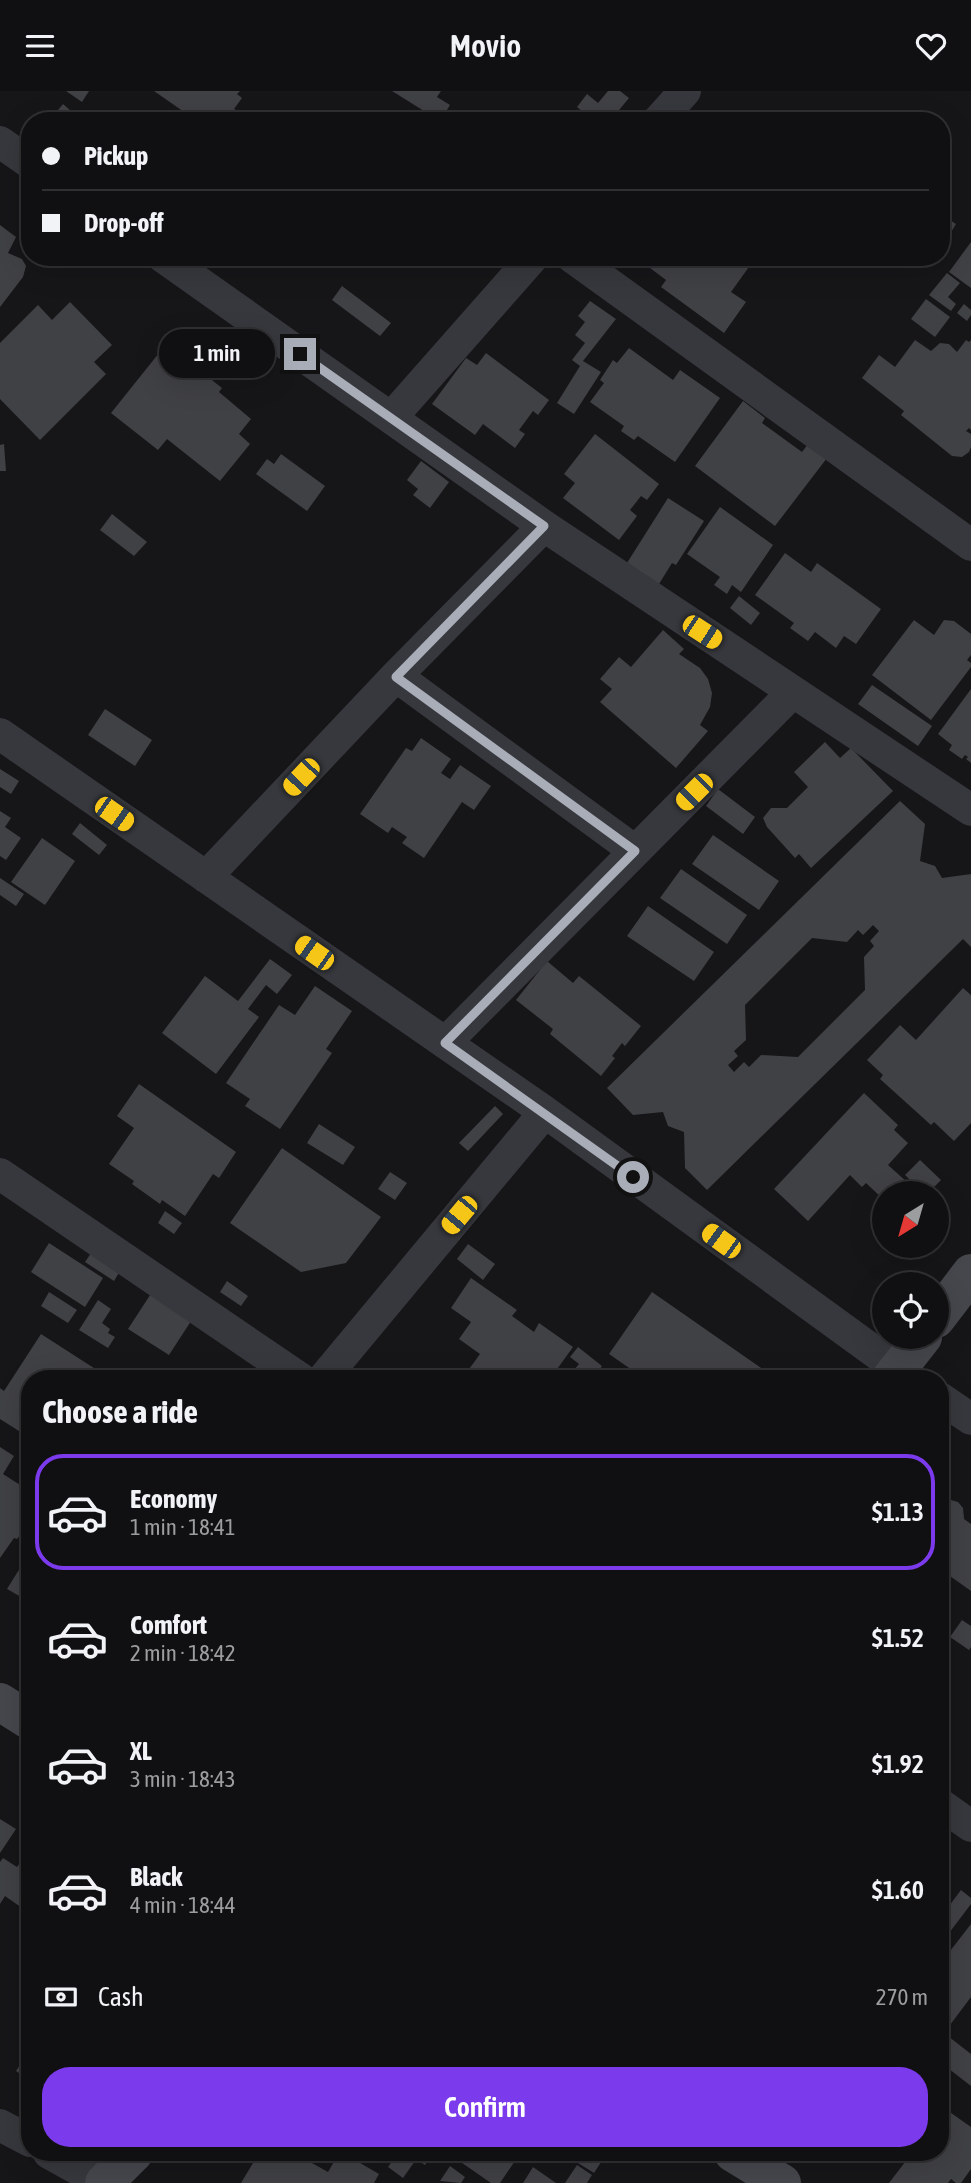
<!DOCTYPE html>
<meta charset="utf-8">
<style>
body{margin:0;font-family:"Asap Condensed",sans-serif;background:#1e1e20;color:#f1f3f6;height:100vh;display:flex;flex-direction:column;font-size:26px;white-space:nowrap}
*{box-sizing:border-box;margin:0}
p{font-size:23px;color:#9c9d9f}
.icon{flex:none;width:38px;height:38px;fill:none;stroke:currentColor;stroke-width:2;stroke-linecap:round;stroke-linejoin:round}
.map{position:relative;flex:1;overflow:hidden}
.side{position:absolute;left:21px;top:1279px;width:928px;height:791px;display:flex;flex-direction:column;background:#101012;border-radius:28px;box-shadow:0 7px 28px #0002,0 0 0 2px #303032}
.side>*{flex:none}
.banner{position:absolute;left:21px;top:21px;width:929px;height:154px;border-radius:28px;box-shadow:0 7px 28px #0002,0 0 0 2px #303032;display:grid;align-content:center;height:154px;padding:0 21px;background:#101012}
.needle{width:46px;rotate:217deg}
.controls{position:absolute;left:872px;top:1090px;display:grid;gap:14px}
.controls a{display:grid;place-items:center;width:77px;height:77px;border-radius:50%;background:#101012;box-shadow:0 7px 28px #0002,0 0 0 2px #303032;font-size:35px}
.end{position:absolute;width:32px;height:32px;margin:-16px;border:9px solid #a8adb8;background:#111;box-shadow:0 0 0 4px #111}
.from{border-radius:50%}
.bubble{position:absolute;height:49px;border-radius:24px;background:#101012;box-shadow:0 7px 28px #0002,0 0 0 2px #303032;font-size:23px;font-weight:600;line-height:49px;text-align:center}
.car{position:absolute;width:21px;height:42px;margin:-21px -10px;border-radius:9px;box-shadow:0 0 5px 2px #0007;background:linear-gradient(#f5c518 24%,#345 0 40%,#f5c518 0 76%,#345 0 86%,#f5c518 0)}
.banner b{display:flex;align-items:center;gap:24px;height:66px;font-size:26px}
.banner b+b{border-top:2px solid #303032}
.banner i{width:18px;height:18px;background:#f1f3f6}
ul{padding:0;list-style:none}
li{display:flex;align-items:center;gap:21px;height:116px;margin:0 14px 10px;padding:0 7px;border:4px solid transparent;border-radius:28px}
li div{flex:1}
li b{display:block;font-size:26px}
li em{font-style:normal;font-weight:600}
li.active{border-color:#7c3aed}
li>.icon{width:63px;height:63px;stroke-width:1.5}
h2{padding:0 21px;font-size:32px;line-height:84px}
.pay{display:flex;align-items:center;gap:18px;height:77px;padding:0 21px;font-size:26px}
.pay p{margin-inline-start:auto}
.button{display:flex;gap:14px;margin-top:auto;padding:14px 21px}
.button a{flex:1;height:80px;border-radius:28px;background:#7c3aed;color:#fff;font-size:28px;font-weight:600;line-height:80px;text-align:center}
header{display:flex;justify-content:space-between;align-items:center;height:91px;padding:0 21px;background:#101012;font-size:32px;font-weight:600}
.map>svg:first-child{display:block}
.building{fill:#404145;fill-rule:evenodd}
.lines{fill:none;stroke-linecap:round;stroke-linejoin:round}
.street{stroke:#37383d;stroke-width:32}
.secondary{stroke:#45474d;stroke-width:38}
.route{stroke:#a8adb8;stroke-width:9}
</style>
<header><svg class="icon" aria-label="menu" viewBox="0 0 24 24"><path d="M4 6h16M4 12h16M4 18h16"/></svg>Movio<svg class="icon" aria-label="heart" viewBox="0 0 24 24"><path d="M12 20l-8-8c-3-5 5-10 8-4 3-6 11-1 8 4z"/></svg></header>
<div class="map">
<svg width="971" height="2092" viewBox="0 0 971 2092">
<rect width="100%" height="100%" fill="#161618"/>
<path class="building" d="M66 0H89L82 11Z
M154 0H240L237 3 242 7 234 18 238 20 231 30H197Z
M392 0H441L437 6 450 14 440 30Z
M608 0H620L629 7 610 30H584L588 25 577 16 587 3 598 12Z
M63 13 79 27 76 30H49Z
M942 124 956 133 942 156Z
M0 134 16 146 8 162 22 168 26 175 23 186 0 216Z
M971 151V197L949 181Z
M651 166H756L731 201 746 211 724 242 661 196 666 189 646 174Z
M947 182 960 192 948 206 956 213 951 220 929 204Z
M342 195 391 232 380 245 332 209Z
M926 208 950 226 935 246 911 228Z
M590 210 616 228 583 270 601 281 574 323 557 312 580 275 572 269 585 252 575 244 585 231 578 225Z
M70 211 112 254 94 271 106 283 40 349 0 308V252L38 214 52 229Z
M964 213 971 219V224L967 230 957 222Z
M915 249 931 260 940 252 949 253 957 261 966 249 969 251 971 249V339L969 337 966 340 971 343V356L969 361 962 366 952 365 901 324 904 320 862 287 879 264 895 276Z
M163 257 181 271 184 267 222 297 219 301 251 328 239 343 250 353 220 390 167 348 158 359 111 322Z
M629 257 673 289 680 279 720 307 675 371 638 345 634 349 621 340 624 335 590 311 604 292 600 289 613 269 617 272Z
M486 262 549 309 538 324 533 320 519 339 525 343 515 357 483 333 475 344 432 313 466 267 477 274Z
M743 310 765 327 762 332 802 361 808 353 827 367 775 435 695 375Z
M595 343 659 393 647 409 641 405 630 419 637 425 619 449 563 407 575 392 564 383Z
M4 353 6 380H0V354Z
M281 363 325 395 307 420 256 383 267 368 274 373Z
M421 370 449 391 430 417 413 404 418 398 407 389Z
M668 407 704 430 676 474 672 472 659 493 627 472Z
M720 416 773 454 741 501 732 494 727 503 714 494 720 486 687 463Z
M112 423 147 451 134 465 100 439Z
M785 462 811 481 817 472 881 518 856 553 844 545 836 557 815 541 808 550 790 537 794 532 755 504Z
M739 505 760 522 751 534 730 517Z
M914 529 934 544 944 529 954 530 971 543V564L967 569 971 572V576L931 629 872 584Z
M663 539 684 558 679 563 700 577 708 588 712 602 710 616 700 634 708 640 676 677 600 611 612 598 600 588 619 566 631 576Z
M872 594 932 635 918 655 858 613Z
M971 598V672L966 668 968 666 965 664 962 668 949 659 952 654 938 643Z
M105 618 152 649 135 675 88 644Z
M421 647 451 668 441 682 450 688 460 674 491 695 474 719 462 711 424 767 402 752 407 746 392 736 388 742 360 723 406 657 412 660Z
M825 651 840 667 851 657 893 700 811 777 799 763 795 767 767 736 763 727 771 717H787L808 696 794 681Z
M0 678 19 690 11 703 0 696Z
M718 698 755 726 743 743 706 715Z
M900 710 925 733 920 770 935 775 942 787 971 783V856L963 848 707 1099 685 1077 684 1041 668 1035 663 1021 633 1024 607 997ZM873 834 879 840 870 850 874 855 864 866 865 899 798 966 761 964 749 976 744 971 734 981 728 974 738 965 734 960 746 949 745 914 812 847 847 851 858 839 863 844Z
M0 720 11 727 5 736 21 747 6 769 0 765Z
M80 732 107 754 99 764 72 743Z
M713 744 779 790 759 819 692 773Z
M42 747 75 770 45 814 11 791Z
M681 778 747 824 727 853 660 807Z
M0 787 24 803 16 815 0 804Z
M648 815 714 861 694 890 627 845Z
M270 868 292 884 277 903 266 894 248 918 259 926 216 983 162 942 205 885 238 910Z
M547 870 573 892 579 885 641 935 625 955 622 952 612 965 615 967 601 985 550 943 553 938 516 909Z
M315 895 352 920 326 958 332 962 280 1038 245 1015 250 1008 226 992 279 914 295 924Z
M963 897 971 904V1032L954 1050 934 1031 931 1034 880 988 883 984 867 969 900 934 916 949Z
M139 993 236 1061 219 1087 213 1083 185 1125 162 1109 160 1113 132 1093 134 1090 109 1073 134 1037 117 1025Z
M864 1002 898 1034 894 1039 908 1052 888 1074 907 1091 896 1102H884V1109L866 1092 862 1096 850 1084 808 1130 774 1098Z
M495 1015 503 1023 468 1060 459 1052Z
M319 1033 355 1056 343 1074 307 1052Z
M282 1057 381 1126 346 1172 301 1181 230 1132Z
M920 1069 941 1089 928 1102H924L905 1084Z
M390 1081 407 1092 395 1109 378 1098Z
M165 1120 182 1132 174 1143 158 1132Z
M49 1152 103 1187 85 1216 31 1181Z
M98 1152 126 1170 114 1190 85 1171Z
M468 1153 495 1173 483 1189 457 1168Z
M471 1187 517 1219 512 1225 534 1241 539 1232 573 1256 550 1288H476L467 1281 480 1263 459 1248 471 1231 451 1217Z
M227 1190 248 1205 241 1215 220 1201Z
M154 1198 195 1224 169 1264 128 1238Z
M49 1201 77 1219 68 1232 41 1215Z
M652 1201 777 1288H645L609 1263Z
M98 1209 111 1218 102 1232 110 1238 108 1242 115 1246 108 1257 79 1239Z
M41 1243 111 1288H30V1347L0 1328V1297L4 1300Z
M578 1256 602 1275 593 1288H585L574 1279 579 1273 570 1266Z
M0 1356 14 1365 3 1383 28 1399 25 1438 17 1448 14 1447 0 1467Z
M944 1407 958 1411 963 1417 964 1428 971 1433V1500L940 1478V1409Z
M30 1461V1511L7 1498Z
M962 1529 971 1535V1556L969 1559 950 1546Z
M0 1728 16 1738 0 1762Z
M30 1758V1813L25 1819 5 1805 0 1813V1771L3 1767 17 1776Z
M961 1799 971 1807V1813L940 1854V1827Z
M971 1833V1906L944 1942 971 1963V1995L940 1971V1873Z
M30 1959V1989L16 1980Z
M944 2017 971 2036V2078L961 2092H956L951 2088 948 2092H889L912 2062H940V2023Z
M259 2062H294L328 2081 339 2062H343L379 2083 374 2092H241Z
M398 2062H409L407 2065 415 2070 403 2087 388 2076Z
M414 2062H434L425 2074 411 2065Z
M454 2062H515L519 2064 500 2092H491L452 2065Z
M585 2062H607L594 2082 578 2072Z
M577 2074 592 2084 587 2092H565Z
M450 2075 465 2086 461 2092 440 2090Z
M533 2076 556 2092H523Z"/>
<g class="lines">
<path class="street" d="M658 30 685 0
M0 51 30 72
M163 166 544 435 971 719
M572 166 971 454
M391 327 533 166
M396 585 635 760
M0 643 545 1021 912 1288
M206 786 396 585 544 435
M445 952 793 601
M0 1083 301 1288
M323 1288 545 1021
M940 1307 971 1328
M940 1713 971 1735
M0 2034 30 2050
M49 2062 103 2092"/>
<path class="secondary" d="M936 1228 971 1182
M890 1288 923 1246
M0 1611 30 1630
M733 2062 782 2092
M104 2092 134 2062"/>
</g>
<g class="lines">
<path class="route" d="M300 263 544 435 396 586 635 760 445 952 633 1086"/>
</g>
</svg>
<div class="controls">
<a><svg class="needle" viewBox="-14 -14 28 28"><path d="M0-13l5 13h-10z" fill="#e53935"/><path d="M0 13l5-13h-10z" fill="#9c9d9f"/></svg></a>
<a><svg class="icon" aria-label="locate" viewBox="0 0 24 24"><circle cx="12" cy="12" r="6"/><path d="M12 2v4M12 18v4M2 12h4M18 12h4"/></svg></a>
</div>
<i class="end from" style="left:633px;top:1086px"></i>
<i class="end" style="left:300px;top:263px"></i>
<div class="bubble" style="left:159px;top:238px;width:116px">1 min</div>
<i class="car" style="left:702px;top:541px;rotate:123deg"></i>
<i class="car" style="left:301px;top:686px;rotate:223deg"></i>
<i class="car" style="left:694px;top:701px;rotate:225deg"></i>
<i class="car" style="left:114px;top:723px;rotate:125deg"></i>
<i class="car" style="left:314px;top:862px;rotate:305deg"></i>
<i class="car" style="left:459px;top:1124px;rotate:220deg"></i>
<i class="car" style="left:721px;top:1150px;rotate:306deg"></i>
<div class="banner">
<b><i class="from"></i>Pickup</b>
<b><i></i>Drop-off</b>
</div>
<section class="side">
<h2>Choose a ride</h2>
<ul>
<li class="active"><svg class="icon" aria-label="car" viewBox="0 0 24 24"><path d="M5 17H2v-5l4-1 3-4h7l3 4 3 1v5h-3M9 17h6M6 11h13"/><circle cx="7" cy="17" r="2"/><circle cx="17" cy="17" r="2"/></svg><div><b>Economy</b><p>1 min · 18:41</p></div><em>$1.13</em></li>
<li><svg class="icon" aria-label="car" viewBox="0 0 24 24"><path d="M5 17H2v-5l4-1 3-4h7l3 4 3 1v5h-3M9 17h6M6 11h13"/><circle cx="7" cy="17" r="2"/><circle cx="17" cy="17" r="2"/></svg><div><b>Comfort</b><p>2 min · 18:42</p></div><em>$1.52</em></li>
<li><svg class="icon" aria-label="car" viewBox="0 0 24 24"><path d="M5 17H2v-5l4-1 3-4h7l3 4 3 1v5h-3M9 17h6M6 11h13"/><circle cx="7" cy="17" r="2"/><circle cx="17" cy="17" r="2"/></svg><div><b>XL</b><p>3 min · 18:43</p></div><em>$1.92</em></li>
<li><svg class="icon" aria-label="car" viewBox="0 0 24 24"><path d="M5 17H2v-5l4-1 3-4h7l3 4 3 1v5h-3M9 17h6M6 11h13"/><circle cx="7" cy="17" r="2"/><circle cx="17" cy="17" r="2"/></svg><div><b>Black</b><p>4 min · 18:44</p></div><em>$1.60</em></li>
</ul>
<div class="pay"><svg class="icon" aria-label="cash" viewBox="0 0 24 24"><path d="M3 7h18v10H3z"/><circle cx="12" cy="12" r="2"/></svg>Cash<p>270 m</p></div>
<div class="button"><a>Confirm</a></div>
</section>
</div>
